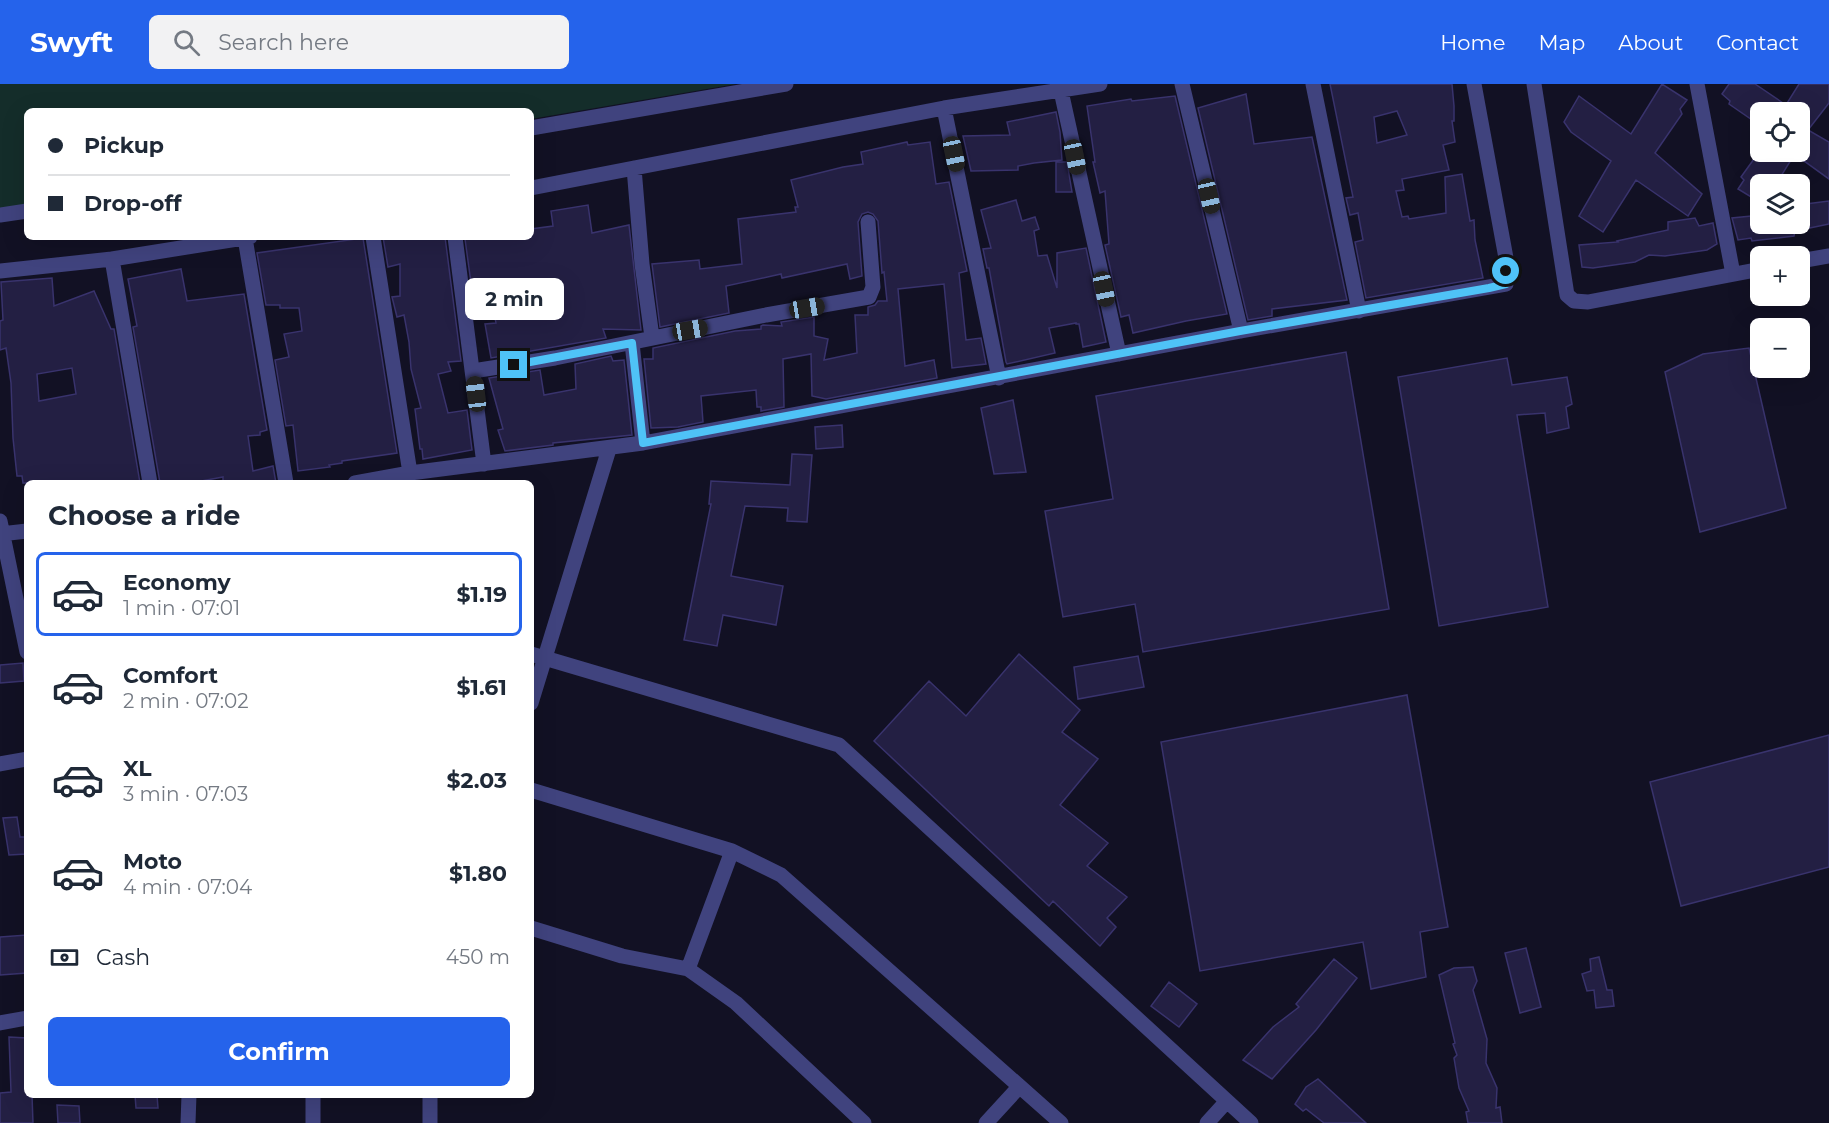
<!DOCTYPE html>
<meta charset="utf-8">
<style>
body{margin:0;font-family:Montserrat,sans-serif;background:#f2f2f3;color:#1f2937;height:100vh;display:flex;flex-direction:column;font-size:22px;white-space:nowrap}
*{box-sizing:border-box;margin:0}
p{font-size:20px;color:#747a83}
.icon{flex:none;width:33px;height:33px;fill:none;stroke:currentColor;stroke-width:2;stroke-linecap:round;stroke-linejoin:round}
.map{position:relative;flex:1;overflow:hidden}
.details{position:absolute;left:24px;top:396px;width:510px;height:618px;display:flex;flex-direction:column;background:#fff;border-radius:9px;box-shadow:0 6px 24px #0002}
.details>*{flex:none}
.guide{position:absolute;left:24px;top:24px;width:510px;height:132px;border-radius:9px;box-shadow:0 6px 24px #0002;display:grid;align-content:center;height:132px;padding:0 24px;background:#fff}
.buttons{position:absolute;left:1750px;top:18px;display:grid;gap:12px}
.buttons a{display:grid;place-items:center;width:60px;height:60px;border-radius:9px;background:#fff;box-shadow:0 6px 24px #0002;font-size:30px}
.end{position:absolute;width:27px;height:27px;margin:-14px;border:8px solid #4fc3f7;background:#111;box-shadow:0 0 0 3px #111}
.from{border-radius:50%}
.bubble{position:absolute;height:42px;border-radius:9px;background:#fff;box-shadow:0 6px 24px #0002;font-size:20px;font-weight:700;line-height:42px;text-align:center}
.car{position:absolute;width:18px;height:36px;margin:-18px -9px;border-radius:8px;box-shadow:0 0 4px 2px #0007;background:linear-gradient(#222 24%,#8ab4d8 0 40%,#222 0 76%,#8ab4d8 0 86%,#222 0)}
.guide b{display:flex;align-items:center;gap:21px;height:57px;font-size:22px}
.guide b+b{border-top:2px solid #e0e1e3}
.guide i{width:15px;height:15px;background:#1f2937}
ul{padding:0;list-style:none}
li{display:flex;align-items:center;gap:18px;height:84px;margin:0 12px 9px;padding:0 12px;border:3px solid transparent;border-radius:9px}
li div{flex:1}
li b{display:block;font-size:22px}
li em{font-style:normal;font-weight:700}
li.active{border-color:#2563eb}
li>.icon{width:54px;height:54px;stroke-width:1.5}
h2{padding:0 24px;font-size:27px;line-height:72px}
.pay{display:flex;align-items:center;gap:15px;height:66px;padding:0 24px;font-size:22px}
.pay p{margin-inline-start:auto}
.action{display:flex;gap:12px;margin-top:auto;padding:12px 24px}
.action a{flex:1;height:69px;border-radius:9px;background:#2563eb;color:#fff;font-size:24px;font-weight:700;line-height:69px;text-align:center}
header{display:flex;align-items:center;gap:36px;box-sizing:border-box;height:84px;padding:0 30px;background:#2563eb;color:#fff}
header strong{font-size:28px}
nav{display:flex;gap:33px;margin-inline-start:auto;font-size:21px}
.search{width:420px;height:54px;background:#f2f2f3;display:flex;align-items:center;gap:15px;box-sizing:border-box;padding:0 21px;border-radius:9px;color:#747a83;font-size:22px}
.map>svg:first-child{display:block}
.green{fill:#142d2a}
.building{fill:#231f43;stroke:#39336d;stroke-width:1.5;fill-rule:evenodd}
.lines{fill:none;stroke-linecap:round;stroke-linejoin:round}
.minor{stroke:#40437e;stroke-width:15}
.route{stroke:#4fc3f7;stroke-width:8}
</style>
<header>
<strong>Swyft</strong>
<div class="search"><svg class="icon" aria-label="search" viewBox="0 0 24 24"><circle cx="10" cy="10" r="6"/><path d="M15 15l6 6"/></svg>Search here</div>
<nav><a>Home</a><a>Map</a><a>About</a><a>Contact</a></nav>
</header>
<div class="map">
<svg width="1829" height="1039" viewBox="0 0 1829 1039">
<rect width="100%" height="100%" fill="#121124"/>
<path class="green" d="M0 0H736L531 35V27H27V122L0 126Z"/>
<path class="building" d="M1330 0H1452L1454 22V37H1452L1455 58 1443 61 1449 86 1402 95 1404 106 1396 107 1402 133 1408 132 1409 135 1446 129 1445 93 1462 90 1470 137 1474 136 1475 156 1483 194 1366 214 1355 158 1363 156 1358 129 1350 131 1346 114 1353 113ZM1397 27 1407 51 1377 59 1374 33Z
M1662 0 1687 16 1680 25 1682 30 1655 69 1702 110 1688 132 1636 96 1603 148 1579 132 1611 77 1571 48 1564 38 1579 12 1631 50Z
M1729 0H1755L1786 21 1799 0H1829V19L1808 46 1829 58V95L1800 74V57L1808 46 1800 39V28H1761V42L1729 20 1730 17 1722 10Z
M1246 10 1254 60 1312 53 1347 216 1272 225V232L1248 236 1198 24Z
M1175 12 1227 230 1186 237 1133 249 1129 231 1121 233 1105 161 1109 160 1105 107 1100 109 1093 78H1095L1087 22 1131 15 1132 17Z
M1056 28 1060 48 1062 76 1034 79 1018 82V86L971 87 963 52 1010 51 1007 38Z
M907 58 908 61 930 58 936 100 949 98 967 187 959 189 966 256 981 254 986 280 952 284 944 200 898 205 905 282 934 276 937 294 826 315 812 312 811 270 783 275 784 323 761 327V323H757L756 306 701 312 703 338 678 343 651 344 644 275H653V264L735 247 761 245V242L763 241 782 242 781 238 814 233V252L828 255 824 276 857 269 855 231H868V223L875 221 878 217H887L884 188 882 189 878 137 873 130 868 128 862 130 858 138 862 192 850 195 847 180 782 194 781 190 726 202 729 229 660 243 652 180 699 176 700 185 742 180 738 135 796 128 795 123H798L791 96 843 83 863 80 861 68Z
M1759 68H1796L1776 100H1761V119L1738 105 1744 96 1741 93Z
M1056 78H1067L1072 108H1056Z
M1016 116 1022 137 1035 133 1039 145 1034 147 1038 172 1047 171 1057 204V169L1086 164 1106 258 1083 263 1079 240H1076V239L1049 244 1055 269 1007 280 1006 278 989 184H987L983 165 991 164 981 126Z
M1829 117V140L1800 146V123L1806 122V120Z
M588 121 592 149 629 141 641 246 603 245 606 254 491 274 485 240 496 239 488 197 471 199 465 155 480 153H531V145L553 142 551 127Z
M1761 131V140H1796L1794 152 1752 157 1751 154 1738 156 1732 134Z
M1695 134 1699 142 1713 139 1717 160 1707 166 1665 172 1649 171 1635 178 1593 184 1582 183 1579 161 1618 158 1617 157 1668 146V138Z
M383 153H445L461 277 448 278 451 287 438 290 448 329 467 326 472 366 423 375 422 365H420L415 325 421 324 411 285 409 258 404 231 397 233 392 213 400 212V180L388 183Z
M363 154 397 369 342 377V379L329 381 330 383 298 387 293 341 286 342 275 276 289 273 284 250 302 247 299 224H280V221H266L257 169Z
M181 185 187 217 244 210 267 346 260 348V351L248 352 253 387 273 382 276 399H223V393L191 399H160L133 243 137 242 128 195Z
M52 194 54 222 94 207 111 245H114L140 399H23L22 392H17L13 354 11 299 6 264 0 266V237L3 236 1 198ZM72 284 76 310 39 317 37 290Z
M1749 264 1786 424 1700 448 1665 288 1703 270Z
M1346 268 1389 525 1143 568 1135 520 1063 533 1045 427 1113 415 1096 312Z
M611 272 613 277 624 276 632 351 553 359V361L505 367 498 346 503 345 489 294 540 286 544 311 576 305 575 280Z
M1507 274 1512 301 1567 293 1572 320 1566 323 1569 344 1547 349 1545 329 1517 331 1548 523 1439 542 1398 293Z
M1013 316 1026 388 994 390 981 324Z
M842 341 843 363 816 365 815 343Z
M792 370 812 371 807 438 787 437 788 424 745 422 731 492 783 502 776 541 723 531 717 562 684 556 711 420H709L711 397 790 401Z
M1019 570 1080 626 1062 648 1098 675 1060 721 1108 759 1087 782 1127 813 1107 834 1116 843 1100 862 1053 817 1049 822 874 657 929 597 966 632Z
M1138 572 1144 603 1078 615 1074 583Z
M23 579 24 597 0 599V581Z
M1407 611 1448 843 1420 848 1426 893 1371 905 1363 858 1200 887 1161 658Z
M1829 651V783L1681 822 1650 698Z
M17 733 20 753H27V770L9 771 3 734Z
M27 851V889L0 891V853Z
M1526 864 1541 923 1520 929 1505 869Z
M1599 873 1607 906H1612L1614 922 1596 924 1594 906 1587 907 1582 890 1591 887 1590 875Z
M1334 875 1357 894 1316 946 1272 995 1243 976 1273 943 1299 923 1296 920Z
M1473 883 1477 897 1473 906 1487 955 1486 979 1497 1004 1496 1024 1500 1023 1502 1039H1468L1466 1028 1469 1027 1459 1004 1454 974 1457 971 1453 960 1455 959 1439 891 1454 884Z
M1169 898 1197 920 1179 943 1151 922Z
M9 953 27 954V1011H32L33 1039H0V1009L11 1008Z
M1318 995 1366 1039H1324L1306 1025 1303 1027 1295 1020 1306 1003Z
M135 1011H157L158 1024H136Z
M57 1021 79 1022 80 1039H58Z"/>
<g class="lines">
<path class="minor" d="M1182 0 1241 247
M1313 0 1359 227
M1534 0 1567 211 1574 217 1588 218 1761 185
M1697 0 1733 190
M1061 7 1119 270
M944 24 999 294
M531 44 786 0
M634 84 642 180 652 253
M531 104 944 24 1100 0
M0 131 27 127
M373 153 410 389
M455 153 484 380
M245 154 286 399
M112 175 150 399
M1800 177 1829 172
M0 187 112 175 250 153
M632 259 643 359
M473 287 555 274 766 231 869 213 873 203 868 138
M355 399 410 389 643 359 1241 247 1506 200V174L1474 0
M0 437 27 568
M0 450 27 447
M531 570 839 661 1251 1039
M531 619 609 365
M0 680 27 675
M531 706 732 767 781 791 1061 1039
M531 844 622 872 688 885 736 919 864 1039
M688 885 732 767
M0 939 27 934
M188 1039 189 1011
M313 1039V1011
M430 1039V1011
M986 1039 1019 1003
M1207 1039 1227 1017"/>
</g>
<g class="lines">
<path class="route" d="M514 281 632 259 643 359 1240 247 1489 204 1506 200V187"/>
</g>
</svg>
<div class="buttons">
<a><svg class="icon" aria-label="locate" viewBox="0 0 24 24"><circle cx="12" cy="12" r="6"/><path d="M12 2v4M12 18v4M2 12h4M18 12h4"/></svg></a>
<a><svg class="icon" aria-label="layers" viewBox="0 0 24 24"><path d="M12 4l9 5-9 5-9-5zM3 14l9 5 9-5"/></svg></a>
<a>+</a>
<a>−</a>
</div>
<i class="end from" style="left:1506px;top:187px"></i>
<i class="end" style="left:514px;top:281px"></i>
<div class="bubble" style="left:465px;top:194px;width:99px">2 min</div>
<i class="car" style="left:954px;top:70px;rotate:168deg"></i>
<i class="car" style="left:1075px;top:73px;rotate:168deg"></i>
<i class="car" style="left:1209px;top:112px;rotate:167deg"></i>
<i class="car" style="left:1104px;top:205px;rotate:168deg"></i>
<i class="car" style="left:807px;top:224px;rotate:81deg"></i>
<i class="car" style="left:690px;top:246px;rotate:80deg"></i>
<i class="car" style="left:476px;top:310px;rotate:353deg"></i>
<div class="guide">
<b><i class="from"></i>Pickup</b>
<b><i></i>Drop-off</b>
</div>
<section class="details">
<h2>Choose a ride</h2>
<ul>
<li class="active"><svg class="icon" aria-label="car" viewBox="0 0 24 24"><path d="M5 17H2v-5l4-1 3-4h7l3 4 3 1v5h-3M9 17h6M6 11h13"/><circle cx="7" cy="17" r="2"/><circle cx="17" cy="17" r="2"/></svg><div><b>Economy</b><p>1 min · 07:01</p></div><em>$1.19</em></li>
<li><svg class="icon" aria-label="car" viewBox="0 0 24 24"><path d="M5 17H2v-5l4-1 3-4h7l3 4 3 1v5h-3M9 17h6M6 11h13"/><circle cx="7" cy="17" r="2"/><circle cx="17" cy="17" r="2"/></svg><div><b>Comfort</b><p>2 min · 07:02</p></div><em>$1.61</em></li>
<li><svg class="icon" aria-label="car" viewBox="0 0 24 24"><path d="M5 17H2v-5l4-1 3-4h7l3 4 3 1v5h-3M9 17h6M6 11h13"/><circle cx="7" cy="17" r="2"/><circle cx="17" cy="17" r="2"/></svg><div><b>XL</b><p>3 min · 07:03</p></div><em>$2.03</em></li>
<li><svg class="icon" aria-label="car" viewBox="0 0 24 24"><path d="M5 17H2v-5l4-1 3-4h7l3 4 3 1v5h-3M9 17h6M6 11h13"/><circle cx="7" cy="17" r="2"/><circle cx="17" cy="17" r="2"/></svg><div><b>Moto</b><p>4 min · 07:04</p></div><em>$1.80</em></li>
</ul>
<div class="pay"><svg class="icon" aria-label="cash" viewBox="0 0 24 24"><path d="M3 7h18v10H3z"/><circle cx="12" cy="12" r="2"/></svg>Cash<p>450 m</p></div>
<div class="action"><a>Confirm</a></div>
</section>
</div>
